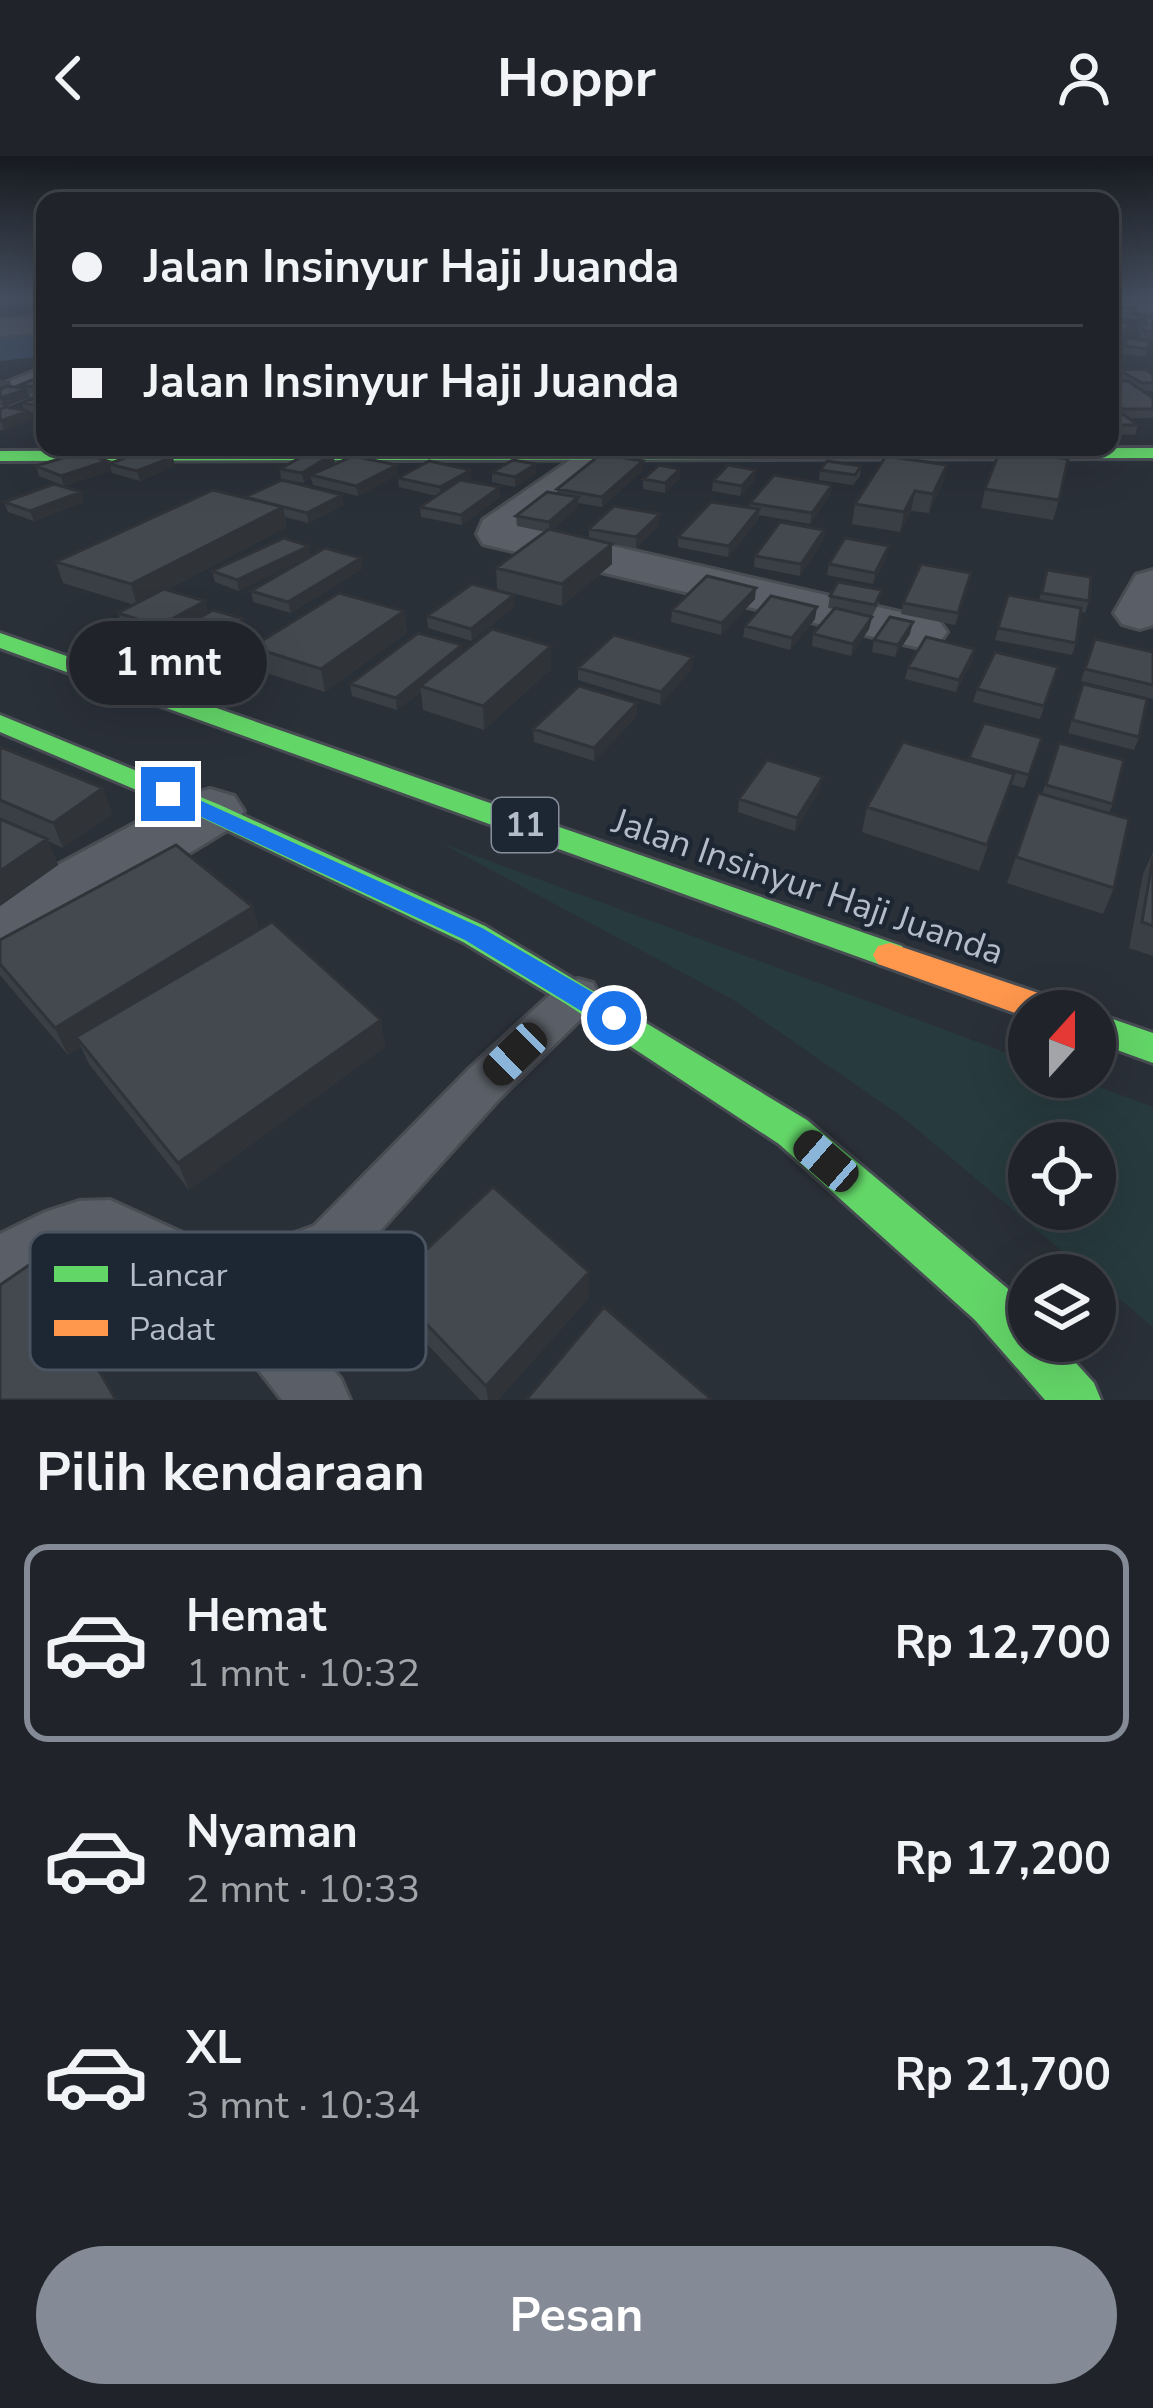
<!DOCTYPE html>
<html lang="id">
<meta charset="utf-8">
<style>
body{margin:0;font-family:"Nunito Sans",sans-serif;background:#2d3036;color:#f1f3f6;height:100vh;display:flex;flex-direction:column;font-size:45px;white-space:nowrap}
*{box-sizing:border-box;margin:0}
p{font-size:39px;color:#a2a4a8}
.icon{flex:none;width:66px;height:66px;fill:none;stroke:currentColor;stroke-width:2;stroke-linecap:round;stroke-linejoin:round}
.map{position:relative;height:1244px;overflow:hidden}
.drawer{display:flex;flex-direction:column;background:#20242a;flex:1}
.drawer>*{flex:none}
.guide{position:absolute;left:36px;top:36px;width:1083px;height:264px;border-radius:24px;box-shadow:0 12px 48px #0002,0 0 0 3px #3d4147;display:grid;align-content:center;height:264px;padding:0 36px;background:#20242a}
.needle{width:78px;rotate:21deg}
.tools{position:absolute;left:1008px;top:834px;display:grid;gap:24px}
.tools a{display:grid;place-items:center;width:108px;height:108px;border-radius:50%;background:#20242a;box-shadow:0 12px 48px #0002,0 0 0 3px #3d4147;font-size:60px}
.end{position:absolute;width:54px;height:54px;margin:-27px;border:15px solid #1a73e8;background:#fff;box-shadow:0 0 0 6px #fff}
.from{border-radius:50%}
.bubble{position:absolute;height:84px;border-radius:42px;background:#20242a;box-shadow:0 12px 48px #0002,0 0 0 3px #3d4147;font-size:39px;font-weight:700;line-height:84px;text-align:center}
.car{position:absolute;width:36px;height:72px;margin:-36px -18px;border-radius:15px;box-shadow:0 0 9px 3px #0007;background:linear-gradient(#222 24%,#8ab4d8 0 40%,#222 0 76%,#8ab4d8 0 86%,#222 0)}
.guide b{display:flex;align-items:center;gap:42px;height:114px;font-size:45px}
.guide b+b{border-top:3px solid #3d4147}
.guide i{width:30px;height:30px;background:#f1f3f6}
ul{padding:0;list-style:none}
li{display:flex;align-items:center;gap:36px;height:198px;margin:0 24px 18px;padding:0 12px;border:6px solid transparent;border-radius:24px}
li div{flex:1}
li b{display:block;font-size:45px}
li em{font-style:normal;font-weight:700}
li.on{border-color:#848b96}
li>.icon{width:108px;height:108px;stroke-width:1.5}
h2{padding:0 36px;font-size:54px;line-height:144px}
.action{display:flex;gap:24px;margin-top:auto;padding:24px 36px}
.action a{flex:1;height:138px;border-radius:72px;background:#848b96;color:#fff;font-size:48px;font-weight:700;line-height:138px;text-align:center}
header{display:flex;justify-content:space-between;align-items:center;height:156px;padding:0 36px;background:#20242a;font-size:54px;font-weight:700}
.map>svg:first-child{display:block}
.green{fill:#273a3e;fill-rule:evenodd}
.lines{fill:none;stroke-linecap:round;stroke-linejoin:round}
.river{fill:#384963;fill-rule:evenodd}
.lane-casing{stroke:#484c53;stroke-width:6}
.street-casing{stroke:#484c53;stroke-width:6}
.fast-casing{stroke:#474c53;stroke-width:6}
.slow-casing{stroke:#474c53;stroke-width:6}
.lane{fill:#5a5e66;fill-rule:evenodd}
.street{fill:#5a5e66;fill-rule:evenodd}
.fast{fill:#63d668;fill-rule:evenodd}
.slow{fill:#ff974d;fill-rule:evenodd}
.wall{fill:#3a3f45}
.shaded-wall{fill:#303338}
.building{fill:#444950;stroke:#303338;stroke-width:3}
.route{fill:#1a73e8}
.labels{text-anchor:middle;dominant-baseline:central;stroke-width:9;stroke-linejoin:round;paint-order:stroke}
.shield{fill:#1d2633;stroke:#878f9c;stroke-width:3}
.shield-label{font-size:33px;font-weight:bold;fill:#b4bcc9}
.street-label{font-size:36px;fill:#b4bcc9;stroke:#1d2633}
.key{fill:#1d2633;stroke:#4a5360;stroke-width:3}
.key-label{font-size:33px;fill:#b4bcc9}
</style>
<header><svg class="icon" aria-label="back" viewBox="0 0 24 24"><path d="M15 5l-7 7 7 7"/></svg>Hoppr<svg class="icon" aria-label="person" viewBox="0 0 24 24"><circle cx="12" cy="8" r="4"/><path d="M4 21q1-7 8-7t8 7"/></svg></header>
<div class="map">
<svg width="1153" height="1244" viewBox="0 0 1153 1244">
<rect width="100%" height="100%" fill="#2a3038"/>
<path class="green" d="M441 687 1029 905V921H1072L1153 951V1171L901 960 732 843ZM1029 987H1095V1053H1029Z"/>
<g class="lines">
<path class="river" d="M45 170V200L0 205V173Z"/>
<defs>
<path id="lane" d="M578 823 593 827 599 839 593 851 500 942 351 1107 271 1139 341 1223 350 1244H282L202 1141 106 1094 60 1101 0 1135V1078L45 1056 79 1045 110 1044 222 1095 270 1086 314 1070 468 914 563 827Z"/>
<path id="street" d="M1110 141H1153V157L1110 152Z
M45 160V176L0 180V164Z
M45 211V232L0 251V229Z
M589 291H618L623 298 530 371 939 465 947 476 939 487 920 492 483 388 477 378 483 364Z
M1153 414V469L1140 473 1122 468 1114 457 1136 419Z
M210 633 234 640 244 655 234 670 28 795 0 804V740L186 640Z"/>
<path id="fast" d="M1153 292V302L0 305V295Z
M0 477 902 790 907 799 902 808 890 811 878 808 0 492Z
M0 559 220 649 485 770 807 964 1007 1132 1029 1156V1185H1056L1094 1227 1101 1244H1045L975 1164 779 988 566 848 463 786 200 661 0 576Z
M1095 857 1153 877V907L1095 886Z"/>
<path id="slow" d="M890 787 1062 845 1068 855H1029V862L878 808 873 799 878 790Z"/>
</defs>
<use href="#lane" class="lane-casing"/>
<use href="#street" class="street-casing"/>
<use href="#fast" class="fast-casing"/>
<use href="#slow" class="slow-casing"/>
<use href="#lane" class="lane"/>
<use href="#street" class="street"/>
<use href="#fast" class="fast"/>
<use href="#slow" class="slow"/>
</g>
<path class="wall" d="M5 141H45L32 153Z
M1142 141H1153V146L1140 144Z
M1142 160 1153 161V183H1142L1138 175Z
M1127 182 1150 185 1145 201 1122 198Z
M1119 214 1153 218V235H1142L1153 242V262H1128L1138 269 1135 279 1110 278V225H1122L1116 222Z
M37 222 40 239 28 238 30 241 4 251 0 250V224L10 225 12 231 21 232 20 229Z
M45 238V259L30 256 32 263 4 274H0V253L24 254 22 247Z
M333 298 335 308 398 319 358 340 313 329 311 322 304 327 281 323 280 313Z
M107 305 110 315 64 330 39 320 36 310Z
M643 305V315L602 351 578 347V351L552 374 589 382V373L659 369 636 392 612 388V408L562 450 497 433 496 412 546 376 517 370 516 360 557 337V333Z
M109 308 175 310 140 325 112 317Z
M947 309 943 327 929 357 911 355 900 376 852 368 855 348Z
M861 310 860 320 853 329 819 324 820 314Z
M680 313V322L665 337 643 333V323Z
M492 316 536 318 515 331 492 326Z
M398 322 472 324 468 326 500 331V341L462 369 421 361 420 351 436 340 399 331Z
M755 324 740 340 712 335 713 325Z
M832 329 830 339 810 368 759 359 758 364 728 401 678 391V381L749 352 750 347Z
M985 333 1059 344 1053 364 981 352Z
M81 336 84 346 34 365 8 356 4 346Z
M245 342 344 349 308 367 285 361 287 371 167 434 208 456 163 482 122 468 118 457 134 449 63 427 56 406Z
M824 374 823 385 800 420 754 411 755 400Z
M284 382 239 435 215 426 212 415Z
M887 401 873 428 827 419 829 408Z
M361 402 362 413 291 457 253 446 251 435Z
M1047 414 1089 445 1085 457 1081 456 1076 487 1072 499 995 484 1008 439 1039 444Z
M969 428 955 469 901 458 903 447Z
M514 439V451L472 485 428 472 427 460Z
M830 440 880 446 872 460 856 457 872 461 869 473 851 500 812 490 813 478 834 453 828 452Z
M755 443 721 479 671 466 672 454Z
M404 455 407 477 325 536 257 514 252 491Z
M815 463 790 494 743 481 745 470Z
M246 475 203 501 172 491 169 479Z
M910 478 895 501 872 496 874 484Z
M1095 483 1153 496V543L1081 525Z
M975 493 972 505 956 536 905 523 908 511Z
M463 496 551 513 484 574 423 554 421 536 397 554 352 540 350 528Z
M1058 511 1040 563 973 546 977 533Z
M578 512 692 513 660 549 578 524Z
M1083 528 1139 581 1134 594 1068 577Z
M637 547V560L594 605 534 586 533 573Z
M984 567 1042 582 1024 632 1010 628 979 715 862 676 867 651 968 605Z
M1059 587 1113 648 1109 657 1114 732 1103 758 1007 727 1038 637 1042 638Z
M0 591 103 632 112 658 63 692 48 685 58 709 0 750Z
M820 634 795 675 738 656 739 643Z
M1153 696V800L1129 792 1143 718Z
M253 751 259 774 381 864 385 891 189 1034 89 908 81 891 68 899 0 819V784Z
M389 1129 589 1142 498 1244H480L395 1154Z"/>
<path class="shaded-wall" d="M45 144V151L32 153 30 146Z
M1138 169 1135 176 1110 185V179Z
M45 228V237L40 239 37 231Z
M27 233 30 241 4 251 1 242Z
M29 255 32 263 4 274 1 265Z
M333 298 335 308 311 319V322L304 327 302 317Z
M173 301 175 310 140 325 137 315Z
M107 305 110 315 64 330 61 320Z
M643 305V315L602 351V341Z
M536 308V318L515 331V321Z
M397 309 398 319 358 340 356 330Z
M947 309 943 327 929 357 933 338Z
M680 313V322L665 337V327Z
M471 314 472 324 441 341 440 331Z
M756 314 755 324 740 340 742 330Z
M832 329 830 339 810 368 812 357Z
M500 331V341L462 369 461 359Z
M915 335 911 355 900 376 904 356Z
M81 336 84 346 34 365 30 355Z
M342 339 344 349 308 367 307 357Z
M578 341V351L549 376V366Z
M283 351 287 371 137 450 131 428Z
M759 353 758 364 728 401 729 390Z
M660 358 659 369 636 392V381Z
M824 374 823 385 800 420 801 408Z
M612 388V408L562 450V428Z
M309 390 311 400 239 435 237 424Z
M889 390 887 401 873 428 875 417Z
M361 402 362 413 291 457 288 446Z
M756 432 755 443 721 479 722 467Z
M514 439V451L472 485 471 473Z
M205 445 208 456 163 482 159 470Z
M817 451 815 463 790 494 792 482Z
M404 455 407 477 325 536 321 513Z
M872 461 869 473 851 500 853 488Z
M244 463 246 475 203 501 200 489Z
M913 466 910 478 895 501 898 489Z
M462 489 463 501 420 530 421 536 397 554 396 542Z
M551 490V513L484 574 483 550Z
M975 493 972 505 956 536 959 524Z
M693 501 692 513 660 549 661 536Z
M637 547V560L594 605V592Z
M823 621 820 634 795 675 797 662Z
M103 632 112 658 63 692 53 667Z
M47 683 58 709 0 750V715Z
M253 751 260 778 76 881 81 891 68 899 55 872Z
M381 864 385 891 189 1034 178 1007Z
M589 1116V1142L498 1244H488L486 1230Z"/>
<path class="building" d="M17 141H45V144L30 146Z
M1116 150 1135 152V158L1140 159 1139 165 1116 163Z
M1142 160 1153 161V176L1144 175 1141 168H1147Z
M1110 164 1138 169 1110 179Z
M1127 182 1150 185 1147 193 1124 190Z
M1145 213 1153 218V227H1142L1119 214Z
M37 222 45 224V228L37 231 20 229Z
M1110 225H1128L1153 242V253H1123L1110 243Z
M7 230 27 233 0 242V233Z
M45 238V250L22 247Z
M1110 249 1138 269H1110Z
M6 251 29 255 0 265V253Z
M145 294 173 301 137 315 109 308Z
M1000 294 1068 303 1059 344 985 333Z
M312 295 333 298 302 317 280 313Z
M82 296 107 305 61 320 36 310Z
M601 298 643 305 602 341 557 333Z
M353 300 397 309 356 330 311 319Z
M886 300 947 309 933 338 915 335 904 356 855 348Z
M513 304 536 308 515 321 492 316Z
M429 305 471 314 440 331 398 322Z
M827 305 861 310 855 319 820 314Z
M659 309 680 313 665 327 643 323Z
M728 309 756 314 742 330 713 325Z
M774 319 832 329 812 357 750 347Z
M282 324 342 339 307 357 245 341Z
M460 324 500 331 461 359 420 351Z
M54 328 81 336 30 355 4 346Z
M213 334 283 351 131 428 56 406Z
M547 336 578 341 549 366 516 360Z
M711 346 759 353 729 390 678 381Z
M614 350 660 358 636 381 589 373Z
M780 366 824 374 801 408 755 400Z
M549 373 612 388 562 428 496 412Z
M284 382 309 390 237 424 212 415Z
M845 382 889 390 875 417 829 408Z
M325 392 361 402 288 446 251 435Z
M921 408 971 417 958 457 903 447Z
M1047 414 1091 421 1089 445 1042 437Z
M707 420 756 432 722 467 672 454Z
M838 426 882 434 875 449 830 440Z
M472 428 514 439 471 473 427 460Z
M164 433 205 445 159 470 118 457Z
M339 437 404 455 321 513 252 491Z
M1008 439 1081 452 1076 487 998 472Z
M771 440 817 451 792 482 745 470Z
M835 452 872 461 853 488 813 478Z
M213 454 244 463 200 489 169 479Z
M890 461 913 466 898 489 874 484Z
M492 473 551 490 483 550 420 530Z
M418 477 462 489 396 542 350 528Z
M614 479 693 501 661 536 578 512Z
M926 481 975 493 959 524 908 511Z
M1095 483 1153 496V529L1085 513Z
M995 496 1058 511 1044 550 977 533Z
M1083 528 1147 543 1139 581 1072 564Z
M579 530 637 547 594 592 533 573Z
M984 567 1042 582 1029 619 969 602Z
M903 586 1014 618 987 689 867 651Z
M1059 587 1124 604 1113 648 1046 629Z
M0 591 103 632 53 667 0 644Z
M767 604 823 621 797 662 739 643Z
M1038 637 1129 663 1114 732 1016 701Z
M0 663 47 683 0 715Z
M176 689 253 751 55 872 0 808V784Z
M1153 701V770L1142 766Z
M272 766 381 864 178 1007 76 881Z
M493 1031 589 1116 486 1230 389 1129Z
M35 1105 116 1244H0V1129Z
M604 1151 711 1243 710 1244H526Z"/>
<linearGradient id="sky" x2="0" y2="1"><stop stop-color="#171a1f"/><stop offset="0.45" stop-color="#444e5e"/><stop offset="1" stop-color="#444e5e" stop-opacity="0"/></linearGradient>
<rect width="1153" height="315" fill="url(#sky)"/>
<path class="route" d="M161 633H175L482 772 623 854 626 862 614 872 604 869 465 784 161 642Z"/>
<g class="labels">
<rect class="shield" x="492" y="642" width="66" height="54" rx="9"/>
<g class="shield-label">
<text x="525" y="669">11</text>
</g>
<g class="street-label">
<text transform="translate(808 731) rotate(19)">Jalan Insinyur Haji Juanda</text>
</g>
</g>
<rect x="30" y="1076" width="396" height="138" rx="18" class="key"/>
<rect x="54" y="1110" width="54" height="16" fill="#63d668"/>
<rect x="54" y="1164" width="54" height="16" fill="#ff974d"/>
<g class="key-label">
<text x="129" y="1130">Lancar</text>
<text x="129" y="1184">Padat</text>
</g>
</svg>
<div class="tools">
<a><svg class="needle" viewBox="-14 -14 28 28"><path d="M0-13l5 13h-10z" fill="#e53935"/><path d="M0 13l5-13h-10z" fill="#a2a4a8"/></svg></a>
<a><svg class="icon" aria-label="locate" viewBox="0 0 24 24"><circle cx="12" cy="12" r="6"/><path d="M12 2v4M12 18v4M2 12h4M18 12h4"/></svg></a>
<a><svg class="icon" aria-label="layers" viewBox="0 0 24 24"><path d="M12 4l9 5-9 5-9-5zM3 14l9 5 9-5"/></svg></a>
</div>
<i class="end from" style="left:614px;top:862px"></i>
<i class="end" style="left:168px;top:638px"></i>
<div class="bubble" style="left:69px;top:465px;width:198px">1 mnt</div>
<i class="car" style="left:515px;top:898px;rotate:226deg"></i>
<i class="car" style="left:826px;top:1005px;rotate:311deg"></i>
<div class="guide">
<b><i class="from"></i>Jalan Insinyur Haji Juanda</b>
<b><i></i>Jalan Insinyur Haji Juanda</b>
</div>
</div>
<section class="drawer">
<h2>Pilih kendaraan</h2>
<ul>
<li class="on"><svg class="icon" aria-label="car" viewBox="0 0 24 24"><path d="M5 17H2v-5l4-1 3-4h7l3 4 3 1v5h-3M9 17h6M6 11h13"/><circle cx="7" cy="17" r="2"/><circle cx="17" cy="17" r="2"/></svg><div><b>Hemat</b><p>1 mnt · 10:32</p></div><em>Rp 12,700</em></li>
<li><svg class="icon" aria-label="car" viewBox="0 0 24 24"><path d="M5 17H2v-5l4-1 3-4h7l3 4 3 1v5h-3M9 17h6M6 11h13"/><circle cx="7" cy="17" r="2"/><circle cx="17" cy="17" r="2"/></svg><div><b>Nyaman</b><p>2 mnt · 10:33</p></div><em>Rp 17,200</em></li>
<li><svg class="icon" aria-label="car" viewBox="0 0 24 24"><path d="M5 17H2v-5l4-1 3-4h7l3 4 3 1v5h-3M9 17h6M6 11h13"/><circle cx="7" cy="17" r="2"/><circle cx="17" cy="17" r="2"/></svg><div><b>XL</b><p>3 mnt · 10:34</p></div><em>Rp 21,700</em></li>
</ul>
<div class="action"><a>Pesan</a></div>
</section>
